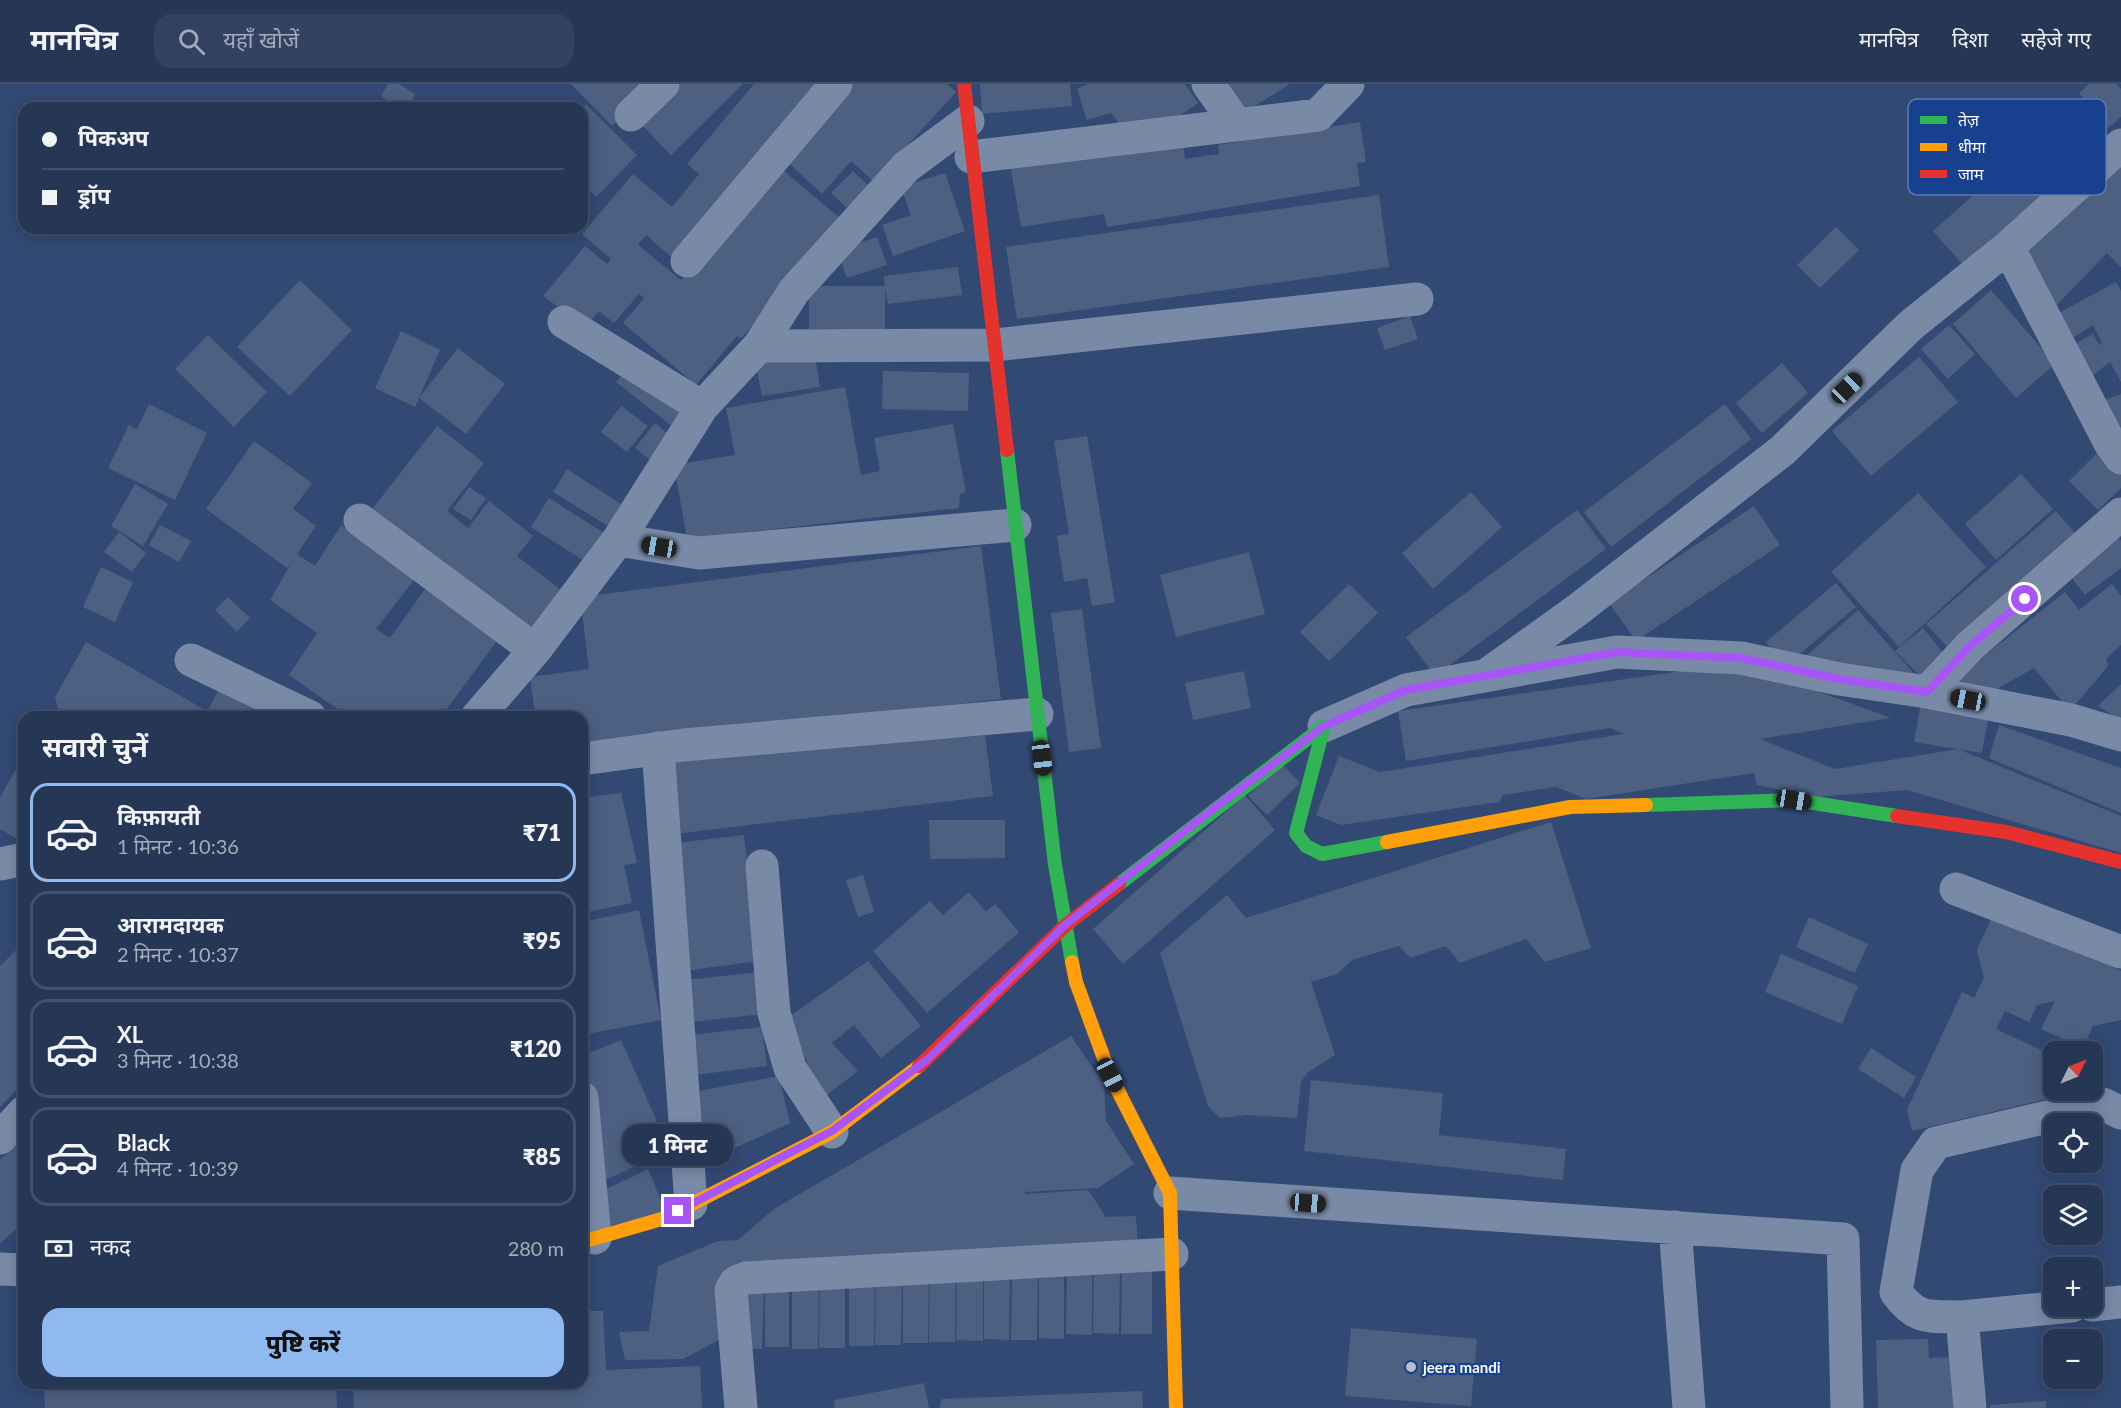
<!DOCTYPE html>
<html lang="hi">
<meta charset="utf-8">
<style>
body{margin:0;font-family:Lato,"Noto Sans Devanagari",sans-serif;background:#324260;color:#f1f3f6;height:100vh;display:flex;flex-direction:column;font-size:22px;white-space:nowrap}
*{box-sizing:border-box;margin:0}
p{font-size:20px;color:#a4acb9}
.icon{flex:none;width:33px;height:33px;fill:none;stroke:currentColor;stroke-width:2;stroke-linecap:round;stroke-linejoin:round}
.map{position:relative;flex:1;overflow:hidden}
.panel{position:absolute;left:18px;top:627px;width:570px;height:678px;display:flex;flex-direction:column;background:#263756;border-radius:18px;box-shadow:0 3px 15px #0003,0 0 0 2px #42516c}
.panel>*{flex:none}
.top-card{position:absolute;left:18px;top:18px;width:570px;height:132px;border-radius:18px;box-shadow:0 3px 15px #0003,0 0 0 2px #42516c;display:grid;align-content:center;height:132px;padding:0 24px;background:#263756}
.needle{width:39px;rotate:47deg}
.fabs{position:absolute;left:2043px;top:957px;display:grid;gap:12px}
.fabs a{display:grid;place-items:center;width:60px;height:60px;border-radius:12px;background:#263756;box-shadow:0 3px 15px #0003,0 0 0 2px #42516c;font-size:30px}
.end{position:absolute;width:27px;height:27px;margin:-14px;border:8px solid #a855f7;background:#fff;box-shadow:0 0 0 3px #fff}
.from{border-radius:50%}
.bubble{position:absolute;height:42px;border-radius:18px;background:#263756;box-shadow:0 3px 15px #0003,0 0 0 2px #42516c;font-size:20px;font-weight:800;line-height:42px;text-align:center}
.car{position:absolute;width:18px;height:36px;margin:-18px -9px;border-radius:8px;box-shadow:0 0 4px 2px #0007;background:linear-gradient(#222 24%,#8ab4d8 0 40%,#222 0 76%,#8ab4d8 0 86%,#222 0)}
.top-card b{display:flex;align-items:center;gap:21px;height:57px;font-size:22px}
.top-card b+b{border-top:2px solid #42516c}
.top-card i{width:15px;height:15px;background:#f1f3f6}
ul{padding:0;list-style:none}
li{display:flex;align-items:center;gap:18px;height:99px;margin:0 12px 9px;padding:0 12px;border:3px solid #42516c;border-radius:18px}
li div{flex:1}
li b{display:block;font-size:22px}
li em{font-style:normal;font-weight:800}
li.on{border-color:#90b9f0}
li>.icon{width:54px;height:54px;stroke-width:1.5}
h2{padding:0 24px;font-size:27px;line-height:72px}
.pay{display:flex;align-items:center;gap:15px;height:66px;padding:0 24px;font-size:22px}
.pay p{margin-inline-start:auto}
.button{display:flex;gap:12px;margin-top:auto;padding:12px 24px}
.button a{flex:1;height:69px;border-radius:18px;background:#90b9f0;color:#111;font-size:24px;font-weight:800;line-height:69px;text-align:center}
header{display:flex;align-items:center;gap:36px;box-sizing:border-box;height:84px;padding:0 30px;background:#263756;border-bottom:2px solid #42516c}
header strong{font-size:28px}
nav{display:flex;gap:33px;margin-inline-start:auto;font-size:21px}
.search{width:420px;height:54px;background:#324260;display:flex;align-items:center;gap:15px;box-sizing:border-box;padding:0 21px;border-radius:18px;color:#a4acb9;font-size:22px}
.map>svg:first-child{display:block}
.building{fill:#4d6082}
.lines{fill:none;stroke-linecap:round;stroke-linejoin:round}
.street{stroke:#798aa7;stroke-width:33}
.fast{stroke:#30b455;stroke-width:14}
.slow{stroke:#ff9f0a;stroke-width:14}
.jam{stroke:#e5322d;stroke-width:14}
.route{stroke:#a855f7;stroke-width:8}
.poi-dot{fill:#b7bfce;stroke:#17418e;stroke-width:2}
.labels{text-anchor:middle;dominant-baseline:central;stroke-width:4.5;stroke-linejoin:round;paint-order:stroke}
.poi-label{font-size:15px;font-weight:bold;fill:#fff;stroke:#17418e;text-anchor:start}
.key{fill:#17418e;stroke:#5d7ab0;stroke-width:1.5}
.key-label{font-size:16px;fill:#fff}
</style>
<header>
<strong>मानचित्र</strong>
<div class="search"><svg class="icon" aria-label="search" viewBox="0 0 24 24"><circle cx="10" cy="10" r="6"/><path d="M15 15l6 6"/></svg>यहाँ खोजें</div>
<nav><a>मानचित्र</a><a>दिशा</a><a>सहेजे गए</a></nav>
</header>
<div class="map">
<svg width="2121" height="1324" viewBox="0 0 2121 1324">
<rect width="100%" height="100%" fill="#324973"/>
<path class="building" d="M388 0H399L415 10 407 24H399L381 12Z
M571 0H656L612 42Z
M670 0H743L671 71 635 34Z
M754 0H825L676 177 646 151 638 161 681 196 778 82 841 135 741 255 737 252 696 301 623 239 644 214 639 210 614 239 599 227 586 243 543 212 585 162 607 180 611 175 582 150 633 90 672 123 699 90 687 80Z
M849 0H947L956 8 874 98 851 77 822 110 782 73Z
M980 0H1070L1072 22 982 30Z
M1088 0H1185L1198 19 1179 32 1125 48 1111 29 1087 36 1077 5Z
M1220 0H1290L1242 30Z
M2089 0H2117L2121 5V33L2108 44 2079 9Z
M586 20 637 71 596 113 582 99V24Z
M2058 36 2088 70 1963 181 1933 147Z
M1360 38 1366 78 1357 79 1360 102 1107 143 1104 130 1021 143 1010 80 1182 52 1185 75 1219 70 1218 61Z
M2121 77V183L2107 169 2052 226 2021 172Z
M853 87 872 105 850 127 831 109Z
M945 89 965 147 893 172 882 141 911 131 901 103Z
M1379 111 1389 183 1017 235 1006 163Z
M1836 143 1859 166 1820 204 1797 181Z
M560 144H574L571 150Z
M877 153 887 181 847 194 837 166Z
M958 183 962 211 888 220 885 203V246L809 245V202H885L884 192Z
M300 196 352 246 290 312 237 263Z
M2116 198 2121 207V298L2110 278 2085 297 2069 263 2093 250 2099 261 2102 259 2093 241 2068 257 2055 231Z
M1991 206 2055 280 2016 314 1953 240Z
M1410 232 1418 255 1385 266 1377 244Z
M1949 241 1975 270 1948 295 1921 265Z
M401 247 440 266 415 323 375 304Z
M208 251 267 308 234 343 175 285Z
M458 264 505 300 466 350 419 314Z
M814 266 820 303 762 312 755 276Z
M1919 273 1958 318 1871 392 1832 347Z
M1782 279 1808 309 1762 349 1736 319Z
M627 284 685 328 673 343 616 298Z
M883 287 969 289 968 327 882 325Z
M845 303 861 391 880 387 874 354 953 340 966 408 960 410 959 424 687 455 674 381 735 371 726 324Z
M2121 310V363L2099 318Z
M149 320 207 349 175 416 108 384 129 341 137 345Z
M1725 320 1751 355 1611 463 1584 428Z
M621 322 648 342 627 368 601 348Z
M655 339 677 358 660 384 635 364Z
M437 342 484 379 447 427 468 444 489 417 533 452 517 472 570 513 538 553 366 433Z
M1087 352 1115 518 1092 522 1087 494 1064 498 1057 452 1069 450 1054 357Z
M254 357 312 399 293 425 316 442 297 470 315 482 341 441 417 492 376 545 390 554 428 501 499 554 441 633 435 629 432 633H349L289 591 317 549 270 516 293 476 287 484 206 425Z
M2099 367 2121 390V404L2098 426 2069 397Z
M567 385 621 420 608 442 553 408Z
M2021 390 2053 425 1996 476 1965 440Z
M135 400 168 420 143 462 111 442Z
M469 403 486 414 471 436 453 425Z
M1471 408 1502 443 1433 505 1402 469Z
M1918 409 1986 483 1899 563 1831 488Z
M549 414 607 451 589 480 531 443Z
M1754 422 1780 461 1636 557 1609 519Z
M1577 426 1606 465 1435 592 1406 553Z
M2056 427 2082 457 1954 570 1926 540Z
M160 441 191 457 179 478 149 461Z
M119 448 146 469 132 488 104 468Z
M2118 453 2121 457V484L2085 511 2069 490Z
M981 462 1001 615 582 663V633H526L535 630 530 593 589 585 580 513Z
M1249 468 1265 530 1176 553 1160 491Z
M101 483 133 498 115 538 83 523Z
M1836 499 1856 523 1785 582 1766 558Z
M1349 500 1378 529 1329 577 1300 548Z
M2112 500 2121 512V561L2106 575 2108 582 2070 627 2034 584 1986 611 1951 598 2065 508 2079 526Z
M228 513 250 534 237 548 215 526Z
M1082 525 1101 664 1069 668 1051 529Z
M1858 526 1918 594 1805 573Z
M1923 544 1950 577 1923 595 1895 567Z
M86 558 207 627 221 602 274 633H60L55 613Z
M1740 579 1891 634 1760 655 1835 685 1958 665 2121 732V769L1907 706 1815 713 1757 701 1754 689 1586 715 1556 703 1503 711 1499 718 1341 741 1316 731 1339 672 1380 688 1624 650 1610 644 1406 677 1398 627Z
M1244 587 1251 624 1193 636 1185 599Z
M2121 600V637L2098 622Z
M1922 612 1990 623 1982 669 1914 658Z
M1999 641 2121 684V729L1989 674Z
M956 642 958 654 985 651 993 712 675 750 674 679Z
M24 671V759L0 745V713Z
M1281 679 1300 699 1267 731 1248 712Z
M621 709 637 779 624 781 632 819 582 829V714Z
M1245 711 1275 746 1123 880 1093 845Z
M929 736H1005V774L930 775Z
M1551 738 1591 864 1545 878 1526 855 1460 879 1446 862 1410 874 1399 862 1352 876 1337 890 1311 898 1335 971 1307 989 1301 998 1297 1034 1247 1031 1220 1034 1208 1022 1160 869 1227 811 1246 834Z
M744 751 759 877 683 887 668 760Z
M863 791 874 828 858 833 846 796Z
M969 808 986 828 995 820 1019 848 927 929 873 867 930 817 943 831Z
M639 826 661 936 587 950 582 917 590 915 582 876V838Z
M1995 826 2121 887V936L2093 942 2083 964 2041 945 2055 917 2037 921 2029 938 2005 927 1996 945 2054 972V1006L2080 1007 1912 1047 1907 1026 1962 908 1974 914 1984 894 1977 866Z
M1809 833 1868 860 1855 889 1796 863Z
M24 858V998L0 1023V882Z
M1781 870 1858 902 1842 940 1765 908Z
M868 877 921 942 881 974 854 941 832 959 858 987 824 1013 786 935Z
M758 888 763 930 692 938 686 896Z
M762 943 767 982 694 991 690 951Z
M1071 952 1104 1000 1106 1037 1134 1080 1098 1104 1024 1108 1026 1110 1088 1106 1106 1133 1136 1132 1138 1167 725 1184 720 1218 723 1254 683 1275 625 1276 619 1248 649 1247 658 1182 718 1157 738 1156 774 1125Z
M621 956 670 1067 598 1099 599 1062 584 971Z
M1871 964 1916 993 1904 1014 1858 985Z
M779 992 790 1039 704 1078 698 1007Z
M1311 996 1443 1009 1439 1051 1566 1065 1563 1096 1304 1067Z
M24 1054V1139L0 1159V1076Z
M648 1085 666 1128 606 1143 600 1108Z
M1094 1180H1120L1119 1250 1093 1249Z
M1122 1180H1152V1250H1121Z
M1067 1181H1092V1251L1066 1250Z
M1039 1185H1064V1255L1039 1254Z
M984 1186 1010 1187 1009 1256 984 1255Z
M1012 1186H1038L1037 1256H1011Z
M957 1187H983V1257L956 1256Z
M930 1189H956L955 1258H929Z
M903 1190H929L928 1259H903Z
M876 1191 902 1192 901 1261H875Z
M849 1192 875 1193 874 1262H849Z
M820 1195H845V1264H819Z
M792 1196H819L818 1265H792Z
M765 1200 789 1201V1263H765Z
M741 1203H764L762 1265 739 1264Z
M582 1227H603L606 1286 700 1282 702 1324H354L353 1299H582Z
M1351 1244 1477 1255 1471 1322 1345 1312Z
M1928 1255 1929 1274 1956 1273 1957 1324H1878L1876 1256Z
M44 1299H336L337 1324H45Z
M924 1299 929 1324H835L834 1316Z
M1142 1307 1143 1324H939L942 1315Z
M2046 1317V1324H1990V1321Z"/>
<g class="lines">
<path class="street" d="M1208 0 1237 41
M631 31 663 0
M968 37 906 83 794 207 759 262 995 261 1417 215
M971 73 1318 31 1348 0
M2008 163 2121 61
M687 177 836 0
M564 238 702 323
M759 262 702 323 618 456 699 469 1015 441
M360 436 535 566
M191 576 310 633
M1488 590 1576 527 1783 366 1910 242 2008 163 2110 359 2121 374
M1927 608 1970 562 2121 430
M477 633 535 566 618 456
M1324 642 1406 606 1617 568 1741 574 1839 595 1927 608 2071 636 2121 651
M658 664 691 1120
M582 675 684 661 1037 630
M0 780 24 775
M762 782 774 929 790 984 832 1048
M1956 805 2121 868
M582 1014 595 1154
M0 1054 24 1028
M1170 1109 1843 1155 1847 1324
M1675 1143 1689 1324
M0 1185 24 1186
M2092 1221 2121 1218
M1962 1233C1929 1232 1917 1237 1896 1208L1917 1086 1936 1059 2103 1020 2121 1029
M741 1324 731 1206 736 1198 746 1194 1172 1170
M1970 1324 1962 1233 2072 1222"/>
<path class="fast" d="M1007 366 1055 781 1072 878
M1646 721 1794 716 1897 732
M1119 800 1324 642 1296 749 1306 762 1322 770 1387 758"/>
<path class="slow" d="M1387 758 1570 723 1646 721
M1072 878 1076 898 1110 991 1170 1109 1176 1324
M582 1158 665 1134 832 1048 919 982"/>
<path class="jam" d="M964 0 1007 366
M1897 732 2006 748 2121 778
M919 982 1066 841 1119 800"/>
</g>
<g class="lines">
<path class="route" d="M678 1127 832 1047 928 975 1065 841 1213 725 1324 642 1406 606 1617 568 1741 574 1839 595 1927 608 1970 562 2025 515"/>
</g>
<circle class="poi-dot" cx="1411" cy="1283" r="6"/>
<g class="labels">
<g class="poi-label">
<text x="1423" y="1283">jeera mandi</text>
</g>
</g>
<rect x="1908" y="15" width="198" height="96" rx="9" class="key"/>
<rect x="1920" y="32" width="27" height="8" fill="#30b455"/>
<rect x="1920" y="59" width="27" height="8" fill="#ff9f0a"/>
<rect x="1920" y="86" width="27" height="8" fill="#e5322d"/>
<g class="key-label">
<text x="1958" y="42">तेज़</text>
<text x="1958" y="69">धीमा</text>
<text x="1958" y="96">जाम</text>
</g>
</svg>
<div class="fabs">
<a><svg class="needle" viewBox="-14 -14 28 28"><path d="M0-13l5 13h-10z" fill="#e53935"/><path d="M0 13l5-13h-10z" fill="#a4acb9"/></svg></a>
<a><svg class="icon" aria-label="locate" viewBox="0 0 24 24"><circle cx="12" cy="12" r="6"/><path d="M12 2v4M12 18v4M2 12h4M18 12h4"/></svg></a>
<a><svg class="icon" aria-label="layers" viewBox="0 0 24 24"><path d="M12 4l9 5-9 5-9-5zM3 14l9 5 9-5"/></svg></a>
<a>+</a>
<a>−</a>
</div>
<i class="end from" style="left:2025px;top:515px"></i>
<i class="end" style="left:678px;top:1127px"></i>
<div class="bubble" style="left:622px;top:1040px;width:111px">1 मिनट</div>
<i class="car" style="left:1847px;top:304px;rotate:46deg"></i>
<i class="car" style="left:659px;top:463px;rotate:280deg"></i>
<i class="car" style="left:1968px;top:616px;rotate:281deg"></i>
<i class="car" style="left:1042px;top:674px;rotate:173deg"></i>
<i class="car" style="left:1794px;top:716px;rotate:99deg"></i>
<i class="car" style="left:1110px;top:991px;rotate:153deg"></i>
<i class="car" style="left:1308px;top:1119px;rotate:94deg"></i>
<div class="top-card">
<b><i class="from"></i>पिकअप</b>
<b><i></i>ड्रॉप</b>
</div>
<section class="panel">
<h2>सवारी चुनें</h2>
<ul>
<li class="on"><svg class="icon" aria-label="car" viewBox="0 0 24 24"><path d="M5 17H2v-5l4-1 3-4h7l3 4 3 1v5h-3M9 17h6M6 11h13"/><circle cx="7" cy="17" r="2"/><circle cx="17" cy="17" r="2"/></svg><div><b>किफ़ायती</b><p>1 मिनट · 10:36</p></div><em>₹71</em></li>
<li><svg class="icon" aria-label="car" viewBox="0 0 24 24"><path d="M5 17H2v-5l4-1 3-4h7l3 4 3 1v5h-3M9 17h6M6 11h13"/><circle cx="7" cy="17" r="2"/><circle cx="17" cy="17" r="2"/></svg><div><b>आरामदायक</b><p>2 मिनट · 10:37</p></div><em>₹95</em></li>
<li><svg class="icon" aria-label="car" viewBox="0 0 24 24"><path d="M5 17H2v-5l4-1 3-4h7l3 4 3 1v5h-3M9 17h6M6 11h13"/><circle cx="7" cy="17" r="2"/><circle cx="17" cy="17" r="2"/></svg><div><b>XL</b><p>3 मिनट · 10:38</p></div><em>₹120</em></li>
<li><svg class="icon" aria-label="car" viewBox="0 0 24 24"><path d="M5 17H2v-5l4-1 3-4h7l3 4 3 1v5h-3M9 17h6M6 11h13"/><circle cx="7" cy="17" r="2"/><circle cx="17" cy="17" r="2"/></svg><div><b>Black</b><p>4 मिनट · 10:39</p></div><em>₹85</em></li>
</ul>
<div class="pay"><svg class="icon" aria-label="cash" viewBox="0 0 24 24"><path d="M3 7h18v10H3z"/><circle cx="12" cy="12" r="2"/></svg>नकद<p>280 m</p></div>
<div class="button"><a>पुष्टि करें</a></div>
</section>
</div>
